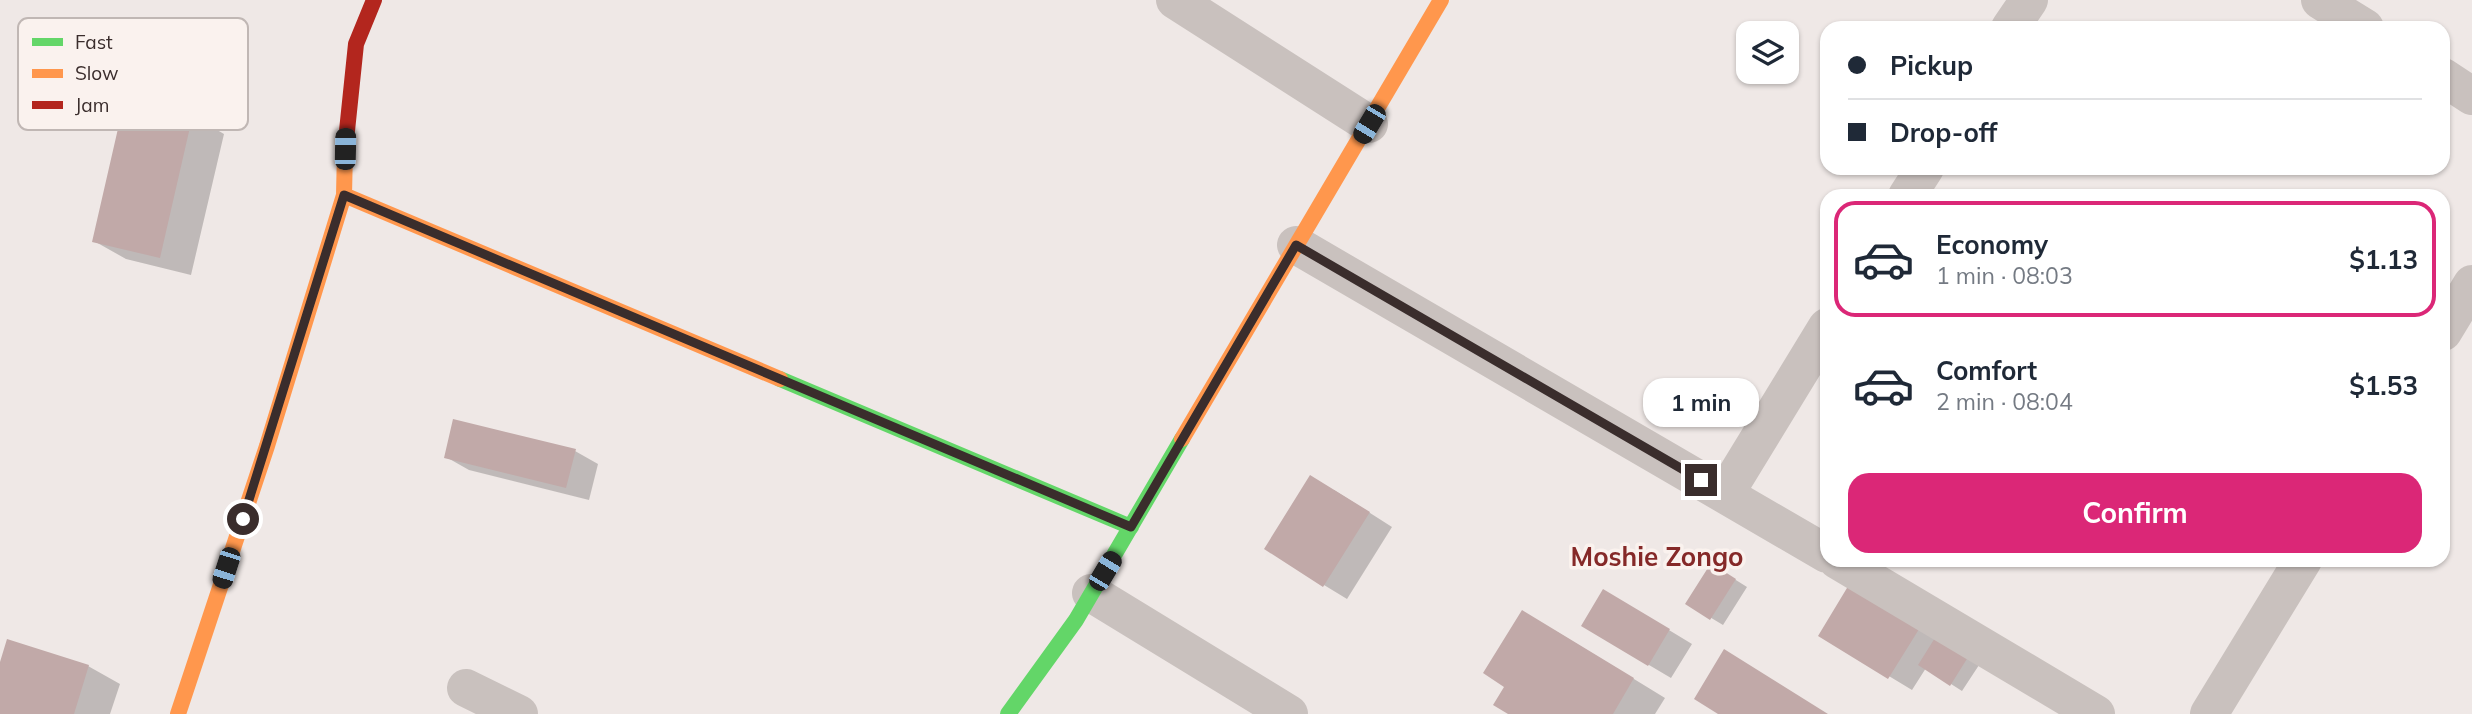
<!DOCTYPE html>
<meta charset="utf-8">
<style>
body{margin:0;font-family:Mulish,sans-serif;background:#f2f2f3;color:#1f2937;height:100vh;display:flex;flex-direction:column;font-size:26px;white-space:nowrap}
*{box-sizing:border-box;margin:0}
p{font-size:23px;color:#747a83}
.icon{flex:none;width:38px;height:38px;fill:none;stroke:currentColor;stroke-width:2;stroke-linecap:round;stroke-linejoin:round}
.map{position:relative;flex:1;overflow:hidden}
.details{position:absolute;left:1820px;top:189px;width:630px;height:378px;display:flex;flex-direction:column;background:#fff;border-radius:21px;box-shadow:0 2px 5px #0004}
.details>*{flex:none}
.banner{position:absolute;left:1820px;top:21px;width:630px;height:154px;border-radius:21px;box-shadow:0 2px 5px #0004;display:grid;align-content:center;height:154px;padding:0 28px;background:#fff}
.tools{position:absolute;left:1736px;top:21px;display:grid;gap:14px}
.tools a{display:grid;place-items:center;width:63px;height:63px;border-radius:14px;background:#fff;box-shadow:0 2px 5px #0004;font-size:35px}
.end{position:absolute;width:32px;height:32px;margin:-16px;border:9px solid #3a2d2c;background:#fff;box-shadow:0 0 0 4px #fff}
.from{border-radius:50%}
.bubble{position:absolute;height:49px;border-radius:21px;background:#fff;box-shadow:0 2px 5px #0004;font-size:23px;font-weight:700;line-height:49px;text-align:center}
.car{position:absolute;width:21px;height:42px;margin:-21px -10px;border-radius:9px;box-shadow:0 0 5px 2px #0007;background:linear-gradient(#222 24%,#8ab4d8 0 40%,#222 0 76%,#8ab4d8 0 86%,#222 0)}
.banner b{display:flex;align-items:center;gap:24px;height:66px;font-size:26px}
.banner b+b{border-top:2px solid #e0e1e3}
.banner i{width:18px;height:18px;background:#1f2937}
ul{padding:12px 0 0;list-style:none}
li{display:flex;align-items:center;gap:21px;height:116px;margin:0 14px 10px;padding:0 14px;border:4px solid transparent;border-radius:21px}
li div{flex:1}
li b{display:block;font-size:26px}
li em{font-style:normal;font-weight:700}
li.on{border-color:#db2777}
li>.icon{width:63px;height:63px;stroke-width:1.5}
.cta{display:flex;gap:14px;margin-top:auto;padding:14px 28px}
.cta a{flex:1;height:80px;border-radius:21px;background:#db2777;color:#fff;font-size:28px;font-weight:700;line-height:80px;text-align:center}
.map>svg:first-child{display:block}
.shadow{fill:#0003}
.building{fill:#c1a9a8}
.lines{fill:none;stroke-linecap:round;stroke-linejoin:round}
.street{stroke:#c9c1be;stroke-width:38}
.fast{stroke:#63d668;stroke-width:16}
.slow{stroke:#ff974d;stroke-width:16}
.jam{stroke:#b3261e;stroke-width:16}
.route{stroke:#3a2d2c;stroke-width:9}
.labels{text-anchor:middle;dominant-baseline:central;stroke-width:7;stroke-linejoin:round;paint-order:stroke}
.district-label{font-size:26px;font-weight:bold;fill:#852928;stroke:#faf2ee}
.key{fill:#faf2ee;stroke:#c0b7b4;stroke-width:2}
.key-label{font-size:19px;fill:#3a2d2c}
</style>
<div class="map">
<svg width="2472" height="714" viewBox="0 0 2472 714">
<rect width="100%" height="100%" fill="#efe8e6"/>
<path class="shadow" d="M193 116 224 134 191 275 126 259 94 241Z
M575 451 598 464 589 500 469 470 446 457Z
M1334 490 1392 527 1347 599 1324 585Z
M1712 565 1747 587 1723 625 1688 604Z
M1851 585 1981 662 1962 691 1926 668 1912 690 1821 635Z
M1626 604 1692 644 1671 678 1583 626Z
M1554 630 1665 698 1655 714H1511Z
M88 666 120 684 110 714H0V668Z"/>
<path class="building" d="M125 98 193 114 160 258 92 242Z
M453 419 576 449 566 488 444 458Z
M1310 475 1370 512 1323 587 1264 549Z
M1711 563 1736 579 1710 620 1685 604Z
M1850 583 1921 626 1888 679 1818 636Z
M1603 589 1670 629 1648 666 1581 626Z
M1522 610 1634 678 1613 714H1508L1493 705 1504 687 1483 673Z
M1938 633 1970 654 1950 686 1918 665Z
M7 639 89 665 74 714H0V662Z
M1724 649 1828 714H1718L1694 699Z"/>
<g class="lines">
<path class="street" d="M1175 0 1369 124
M2320 0 2365 28
M2010 28 2029 0
M2443 77 2472 96
M1907 196 1925 168
M1296 245 1827 554
M2443 332 2472 284
M1725 494 1827 327
M1837 560 2096 714
M1091 593 1289 714
M466 688 519 714
M2209 714 2303 560"/>
<path class="fast" d="M780 379 1131 527
M1008 714 1076 620 1182 439"/>
<path class="slow" d="M344 195 780 379
M1182 439 1441 0
M178 714 267 446 344 195 345 150"/>
<path class="jam" d="M345 150 356 44 374 0"/>
</g>
<g class="lines">
<path class="route" d="M243 519 344 195 1131 527 1296 245 1701 480"/>
</g>
<g class="labels">
<g class="district-label">
<text x="1657" y="556">Moshie Zongo</text>
</g>
</g>
<rect x="18" y="18" width="230" height="112" rx="10" class="key"/>
<rect x="32" y="38" width="31" height="8" fill="#63d668"/>
<rect x="32" y="69" width="31" height="9" fill="#ff974d"/>
<rect x="32" y="101" width="31" height="8" fill="#b3261e"/>
<g class="key-label">
<text x="75" y="49">Fast</text>
<text x="75" y="80">Slow</text>
<text x="75" y="112">Jam</text>
</g>
</svg>
<div class="tools">
<a><svg class="icon" aria-label="layers" viewBox="0 0 24 24"><path d="M12 4l9 5-9 5-9-5zM3 14l9 5 9-5"/></svg></a>
</div>
<i class="end from" style="left:243px;top:519px"></i>
<i class="end" style="left:1701px;top:480px"></i>
<div class="bubble" style="left:1643px;top:378px;width:116px">1 min</div>
<i class="car" style="left:1369px;top:124px;rotate:211deg"></i>
<i class="car" style="left:345px;top:149px;rotate:1deg"></i>
<i class="car" style="left:226px;top:568px;rotate:198deg"></i>
<i class="car" style="left:1105px;top:571px;rotate:31deg"></i>
<div class="banner">
<b><i class="from"></i>Pickup</b>
<b><i></i>Drop-off</b>
</div>
<section class="details">
<ul>
<li class="on"><svg class="icon" aria-label="car" viewBox="0 0 24 24"><path d="M5 17H2v-5l4-1 3-4h7l3 4 3 1v5h-3M9 17h6M6 11h13"/><circle cx="7" cy="17" r="2"/><circle cx="17" cy="17" r="2"/></svg><div><b>Economy</b><p>1 min · 08:03</p></div><em>$1.13</em></li>
<li><svg class="icon" aria-label="car" viewBox="0 0 24 24"><path d="M5 17H2v-5l4-1 3-4h7l3 4 3 1v5h-3M9 17h6M6 11h13"/><circle cx="7" cy="17" r="2"/><circle cx="17" cy="17" r="2"/></svg><div><b>Comfort</b><p>2 min · 08:04</p></div><em>$1.53</em></li>
</ul>
<div class="cta"><a>Confirm</a></div>
</section>
</div>
